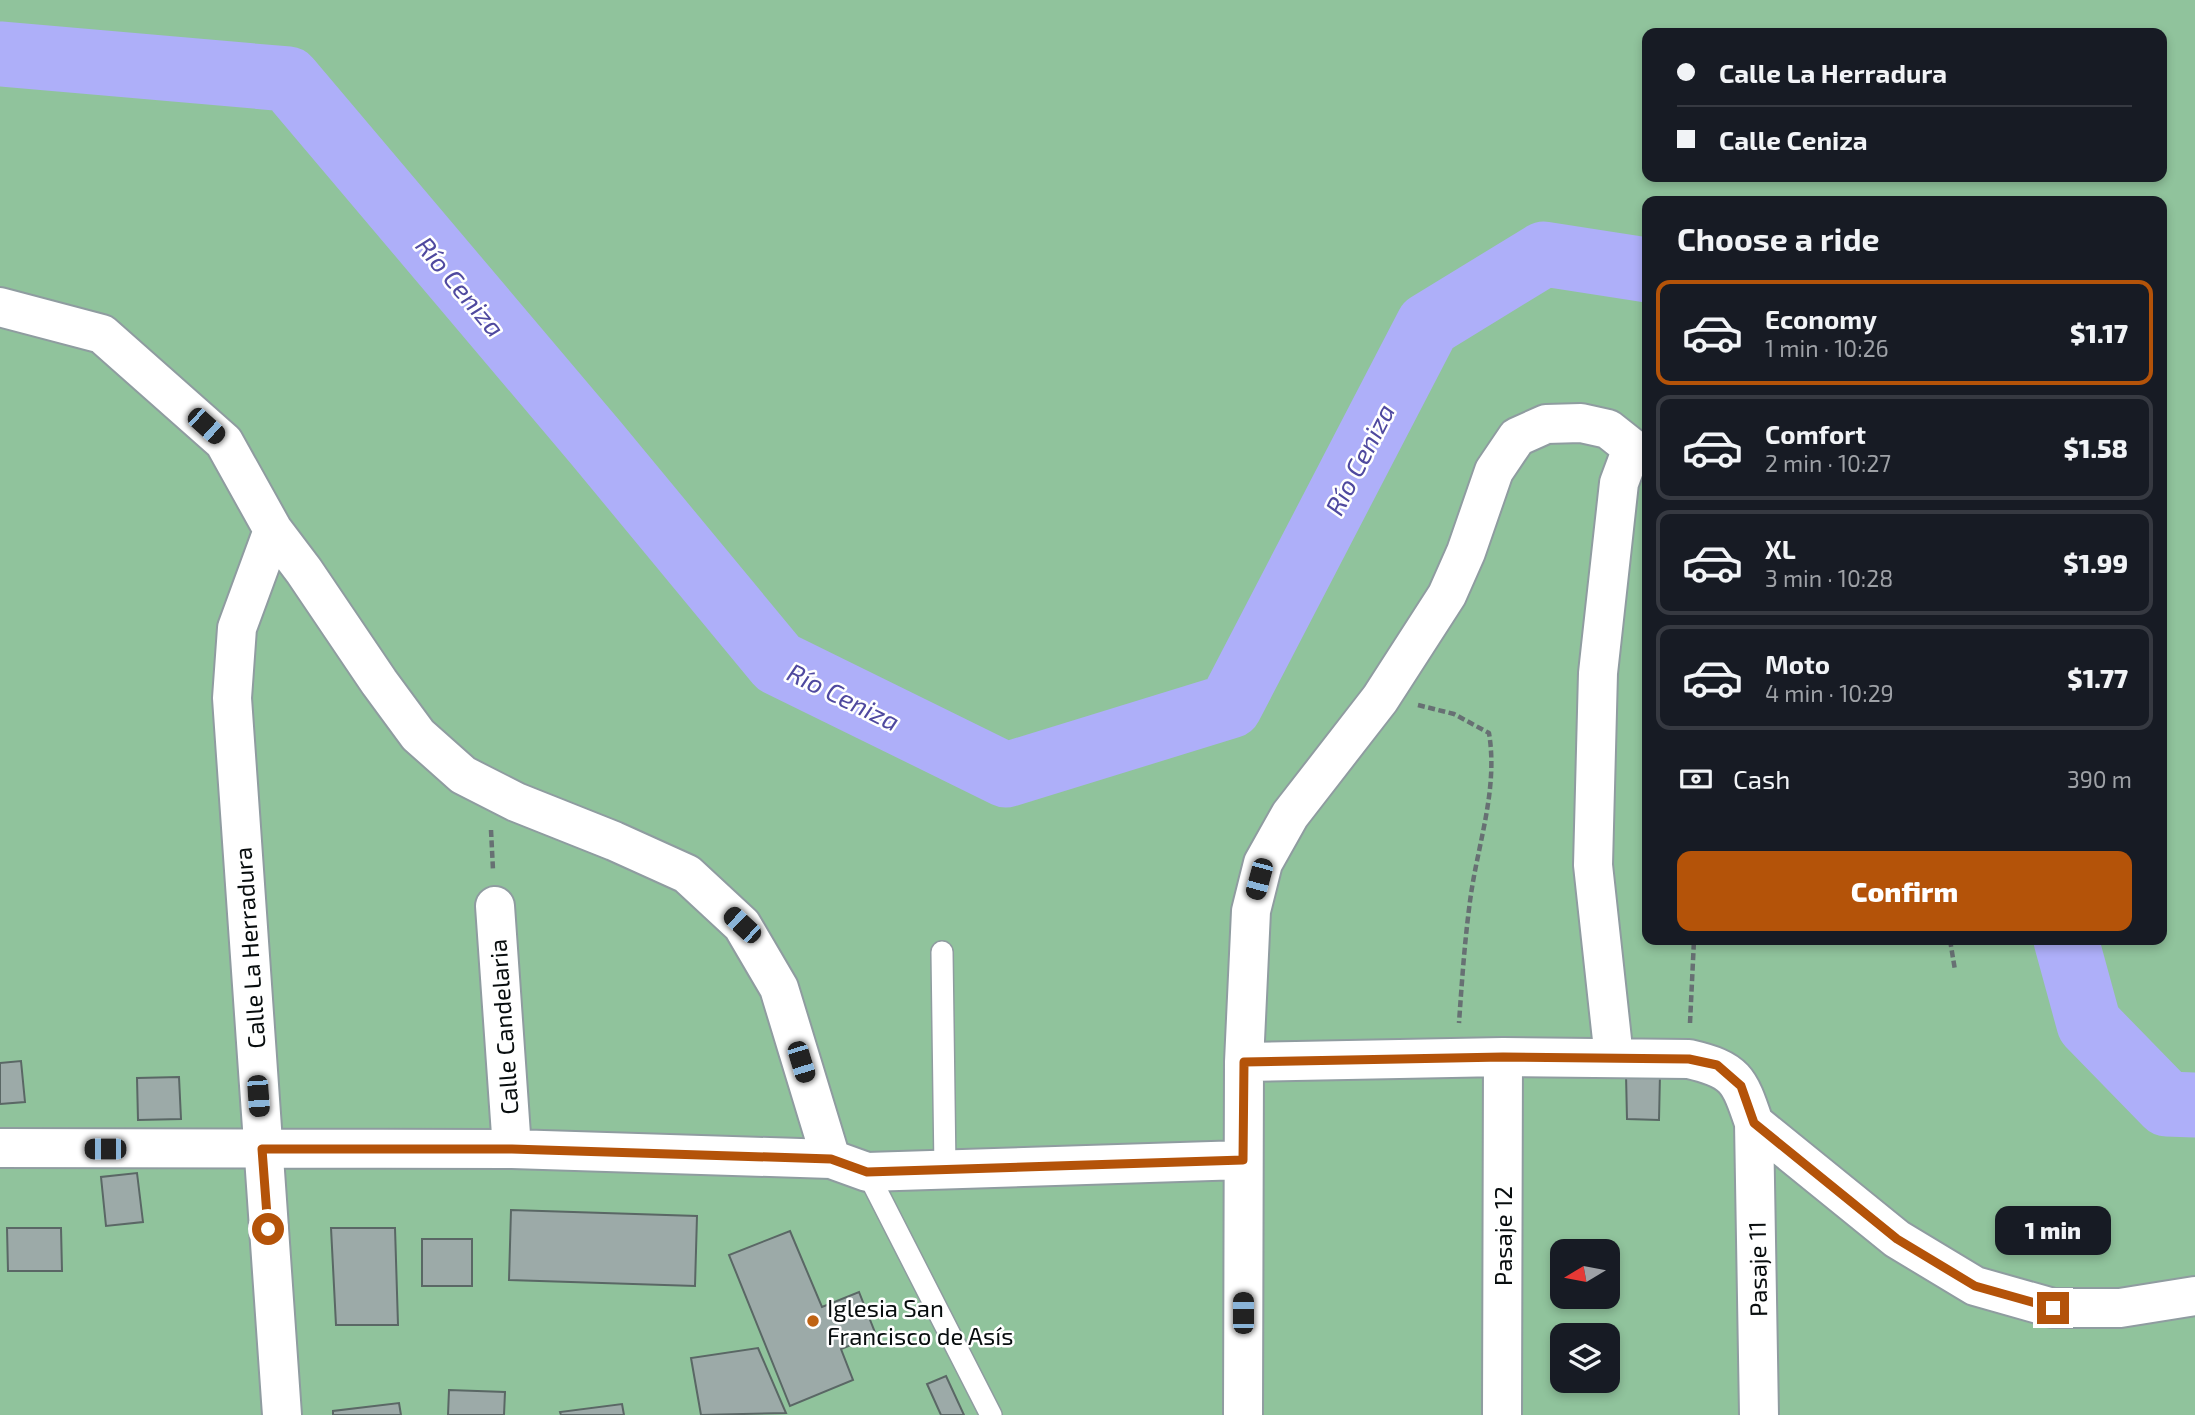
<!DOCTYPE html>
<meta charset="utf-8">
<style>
body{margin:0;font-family:"Exo 2",sans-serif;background:#20242c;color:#f1f3f6;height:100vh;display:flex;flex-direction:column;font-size:26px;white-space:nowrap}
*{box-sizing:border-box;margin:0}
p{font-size:23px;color:#9ea1a6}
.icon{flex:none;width:38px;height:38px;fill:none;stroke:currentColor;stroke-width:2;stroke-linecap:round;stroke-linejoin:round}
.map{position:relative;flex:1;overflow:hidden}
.drawer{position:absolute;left:1642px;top:196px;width:525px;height:749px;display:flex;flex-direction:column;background:#171b24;border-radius:14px;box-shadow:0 4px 10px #0003}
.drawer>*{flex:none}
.banner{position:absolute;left:1642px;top:28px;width:525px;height:154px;border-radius:14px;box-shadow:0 4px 10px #0003;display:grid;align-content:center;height:154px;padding:0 35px;background:#171b24}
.needle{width:46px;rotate:260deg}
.fabs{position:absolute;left:1550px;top:1239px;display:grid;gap:14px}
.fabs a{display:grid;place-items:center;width:70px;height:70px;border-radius:14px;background:#171b24;box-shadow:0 4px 10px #0003;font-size:35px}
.end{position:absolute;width:32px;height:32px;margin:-16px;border:9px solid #b45309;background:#fff;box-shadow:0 0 0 4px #fff}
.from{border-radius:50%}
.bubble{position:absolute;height:49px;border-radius:14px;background:#171b24;box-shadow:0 4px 10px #0003;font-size:23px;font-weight:800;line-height:49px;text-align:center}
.car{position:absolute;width:21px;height:42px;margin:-21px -10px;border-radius:9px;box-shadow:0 0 5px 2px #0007;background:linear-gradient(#222 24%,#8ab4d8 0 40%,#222 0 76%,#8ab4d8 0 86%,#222 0)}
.banner b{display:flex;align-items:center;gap:24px;height:66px;font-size:26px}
.banner b+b{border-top:2px solid #363941}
.banner i{width:18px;height:18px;background:#f1f3f6}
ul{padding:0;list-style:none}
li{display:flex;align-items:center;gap:21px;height:105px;margin:0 14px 10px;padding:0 21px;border:4px solid #363941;border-radius:14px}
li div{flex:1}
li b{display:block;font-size:26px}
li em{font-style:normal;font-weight:800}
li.active{border-color:#b45309}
li>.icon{width:63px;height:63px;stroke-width:1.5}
h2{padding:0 35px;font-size:32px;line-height:84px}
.pay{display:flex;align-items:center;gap:18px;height:77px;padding:0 35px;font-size:26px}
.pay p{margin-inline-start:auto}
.button{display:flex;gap:14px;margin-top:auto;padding:14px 35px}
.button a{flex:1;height:80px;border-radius:14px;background:#b45309;color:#fff;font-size:28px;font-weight:800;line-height:80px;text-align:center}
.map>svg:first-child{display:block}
.green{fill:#90c39c;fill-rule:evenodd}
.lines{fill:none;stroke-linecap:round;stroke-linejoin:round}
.river{stroke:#aeaff9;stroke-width:65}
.building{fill:#9caaa8;stroke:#5a6765;stroke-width:2}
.lane-casing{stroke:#8f9ca0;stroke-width:24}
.street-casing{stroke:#8f9ca0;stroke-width:42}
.path{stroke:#677073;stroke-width:4.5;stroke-dasharray:7 3.5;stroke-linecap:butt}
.lane{stroke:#fff;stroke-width:21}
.street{stroke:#fff;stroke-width:38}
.route{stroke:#b45309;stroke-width:9}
.poi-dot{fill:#bf6313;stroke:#fff;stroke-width:2.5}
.labels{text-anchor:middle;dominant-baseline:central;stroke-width:5;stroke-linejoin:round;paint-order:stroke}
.street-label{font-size:24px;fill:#080d0e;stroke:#fff}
.poi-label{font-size:24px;fill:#080d0e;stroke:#fff;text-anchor:start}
.water-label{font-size:26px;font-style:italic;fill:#4f499f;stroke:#fff}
</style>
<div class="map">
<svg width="2195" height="1415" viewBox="0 0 2195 1415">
<rect width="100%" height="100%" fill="#d5e4e8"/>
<path class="green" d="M0 0H2195V1415H0ZM1647 33H2161V177H1647ZM1647 201H2161V940H1647ZM1563 1251H1608V1297H1563ZM1563 1335H1608V1381H1563Z"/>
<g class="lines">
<path class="river" d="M0 54 288 79 596 443 778 663 1006 775 1230 706 1428 325 1544 254 1647 270
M2066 940 2089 1024 2167 1104 2195 1105"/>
</g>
<path class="building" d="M21 1061 25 1102 0 1104V1063Z
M1626 1074H1660L1659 1120 1627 1119Z
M179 1077 181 1119 138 1120 137 1078Z
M137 1173 143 1222 106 1226 101 1177Z
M511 1210 697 1216 695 1286 509 1280Z
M7 1228H61L62 1271H8Z
M331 1228H395L398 1325H336Z
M790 1231 822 1307 859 1292 876 1335 841 1349 853 1380 790 1406 729 1255Z
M422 1239H472V1286H422Z
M758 1348 786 1413 701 1415 691 1358Z
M946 1376 964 1415H941L927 1384Z
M449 1390 505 1392 504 1415H448Z
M399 1403 401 1415H333V1411Z
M622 1404 624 1415H561L560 1412Z"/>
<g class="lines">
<defs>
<path id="lane" d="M942 952 945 1169
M867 1172 991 1415"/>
<path id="street" d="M0 307 102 334 224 442 273 530 304 571 379 682 418 735 463 775 516 802 614 841 687 874 742 925 779 988 831 1159
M273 530 237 628 232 698 282 1415
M495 906 512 1149
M1244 1062 1503 1057 1689 1059C1736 1070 1739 1079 1754 1123L1759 1415
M1754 1123 1897 1239 1975 1286 2053 1308H2120L2195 1296
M0 1148 512 1149 831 1159 867 1172 1243 1160
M1243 1415 1244 1062 1251 911 1263 863 1290 815 1380 699 1447 595 1466 552 1494 471 1517 437 1546 424 1581 423 1608 429 1632 448 1619 483 1598 673 1593 865 1614 1058
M1502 1415 1503 1057"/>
</defs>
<use href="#lane" class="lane-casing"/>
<use href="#street" class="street-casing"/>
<path class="path" d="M1418 705 1454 714 1489 733C1498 788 1479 840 1471 894 1465 936 1462 980 1459 1023
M491 830 493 870
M1950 940 1955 970
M1690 1023 1694 940"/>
<use href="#lane" class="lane"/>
<use href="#street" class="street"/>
</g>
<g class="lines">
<path class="route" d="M268 1229 262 1149H512L831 1159 867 1172 1243 1160 1244 1062 1503 1057 1689 1059 1717 1065 1741 1086 1754 1123 1897 1239 1975 1286 2053 1308"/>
</g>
<circle class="poi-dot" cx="813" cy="1321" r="7"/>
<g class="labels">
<g class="street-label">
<text transform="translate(249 948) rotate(-94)">Calle La Herradura</text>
<text transform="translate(503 1027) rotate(-94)">Calle Candelaria</text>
<text transform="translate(1502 1236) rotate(-90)">Pasaje 12</text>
<text transform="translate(1757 1269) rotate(-91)">Pasaje 11</text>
</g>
<g class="poi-label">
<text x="827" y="1307">Iglesia San<tspan x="827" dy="28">Francisco de Asís</tspan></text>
</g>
<g class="water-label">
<text transform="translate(461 286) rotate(50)">Río Ceniza</text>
<text transform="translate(1359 459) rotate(-63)">Río Ceniza</text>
<text transform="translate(844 696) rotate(26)">Río Ceniza</text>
</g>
</g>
</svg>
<div class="fabs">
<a><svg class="needle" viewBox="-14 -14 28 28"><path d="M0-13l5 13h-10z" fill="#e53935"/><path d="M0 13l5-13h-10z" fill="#9ea1a6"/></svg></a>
<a><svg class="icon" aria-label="layers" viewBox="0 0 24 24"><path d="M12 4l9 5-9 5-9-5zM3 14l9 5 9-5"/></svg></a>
</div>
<i class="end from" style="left:268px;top:1229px"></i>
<i class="end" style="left:2053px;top:1308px"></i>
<div class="bubble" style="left:1995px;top:1206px;width:116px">1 min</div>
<i class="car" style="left:206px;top:426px;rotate:132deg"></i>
<i class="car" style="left:1259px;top:879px;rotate:195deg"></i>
<i class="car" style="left:742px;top:925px;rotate:313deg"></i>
<i class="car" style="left:801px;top:1062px;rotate:163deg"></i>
<i class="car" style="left:258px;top:1096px;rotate:176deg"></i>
<i class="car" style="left:105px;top:1149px;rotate:270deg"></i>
<i class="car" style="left:1243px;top:1313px;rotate:0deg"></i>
<div class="banner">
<b><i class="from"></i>Calle La Herradura</b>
<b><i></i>Calle Ceniza</b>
</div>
<section class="drawer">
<h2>Choose a ride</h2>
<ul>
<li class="active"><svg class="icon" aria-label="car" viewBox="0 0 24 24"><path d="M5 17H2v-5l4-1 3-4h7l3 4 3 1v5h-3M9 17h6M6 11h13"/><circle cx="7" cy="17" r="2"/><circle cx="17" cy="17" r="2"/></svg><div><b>Economy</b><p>1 min · 10:26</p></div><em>$1.17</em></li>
<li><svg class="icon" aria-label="car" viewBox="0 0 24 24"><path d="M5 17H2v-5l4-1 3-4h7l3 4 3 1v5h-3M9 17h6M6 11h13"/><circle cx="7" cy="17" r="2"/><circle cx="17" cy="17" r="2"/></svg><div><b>Comfort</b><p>2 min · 10:27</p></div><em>$1.58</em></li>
<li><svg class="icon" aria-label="car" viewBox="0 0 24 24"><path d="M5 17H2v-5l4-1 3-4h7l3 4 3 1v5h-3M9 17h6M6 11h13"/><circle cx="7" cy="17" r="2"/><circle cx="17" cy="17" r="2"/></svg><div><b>XL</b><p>3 min · 10:28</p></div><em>$1.99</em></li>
<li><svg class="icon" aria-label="car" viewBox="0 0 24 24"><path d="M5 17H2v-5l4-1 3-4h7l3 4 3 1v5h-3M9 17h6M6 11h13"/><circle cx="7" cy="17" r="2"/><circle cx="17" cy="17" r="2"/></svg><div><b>Moto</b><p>4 min · 10:29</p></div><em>$1.77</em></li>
</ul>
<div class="pay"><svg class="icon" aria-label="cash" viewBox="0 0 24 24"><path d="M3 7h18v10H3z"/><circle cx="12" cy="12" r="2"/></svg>Cash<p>390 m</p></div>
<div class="button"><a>Confirm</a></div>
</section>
</div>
